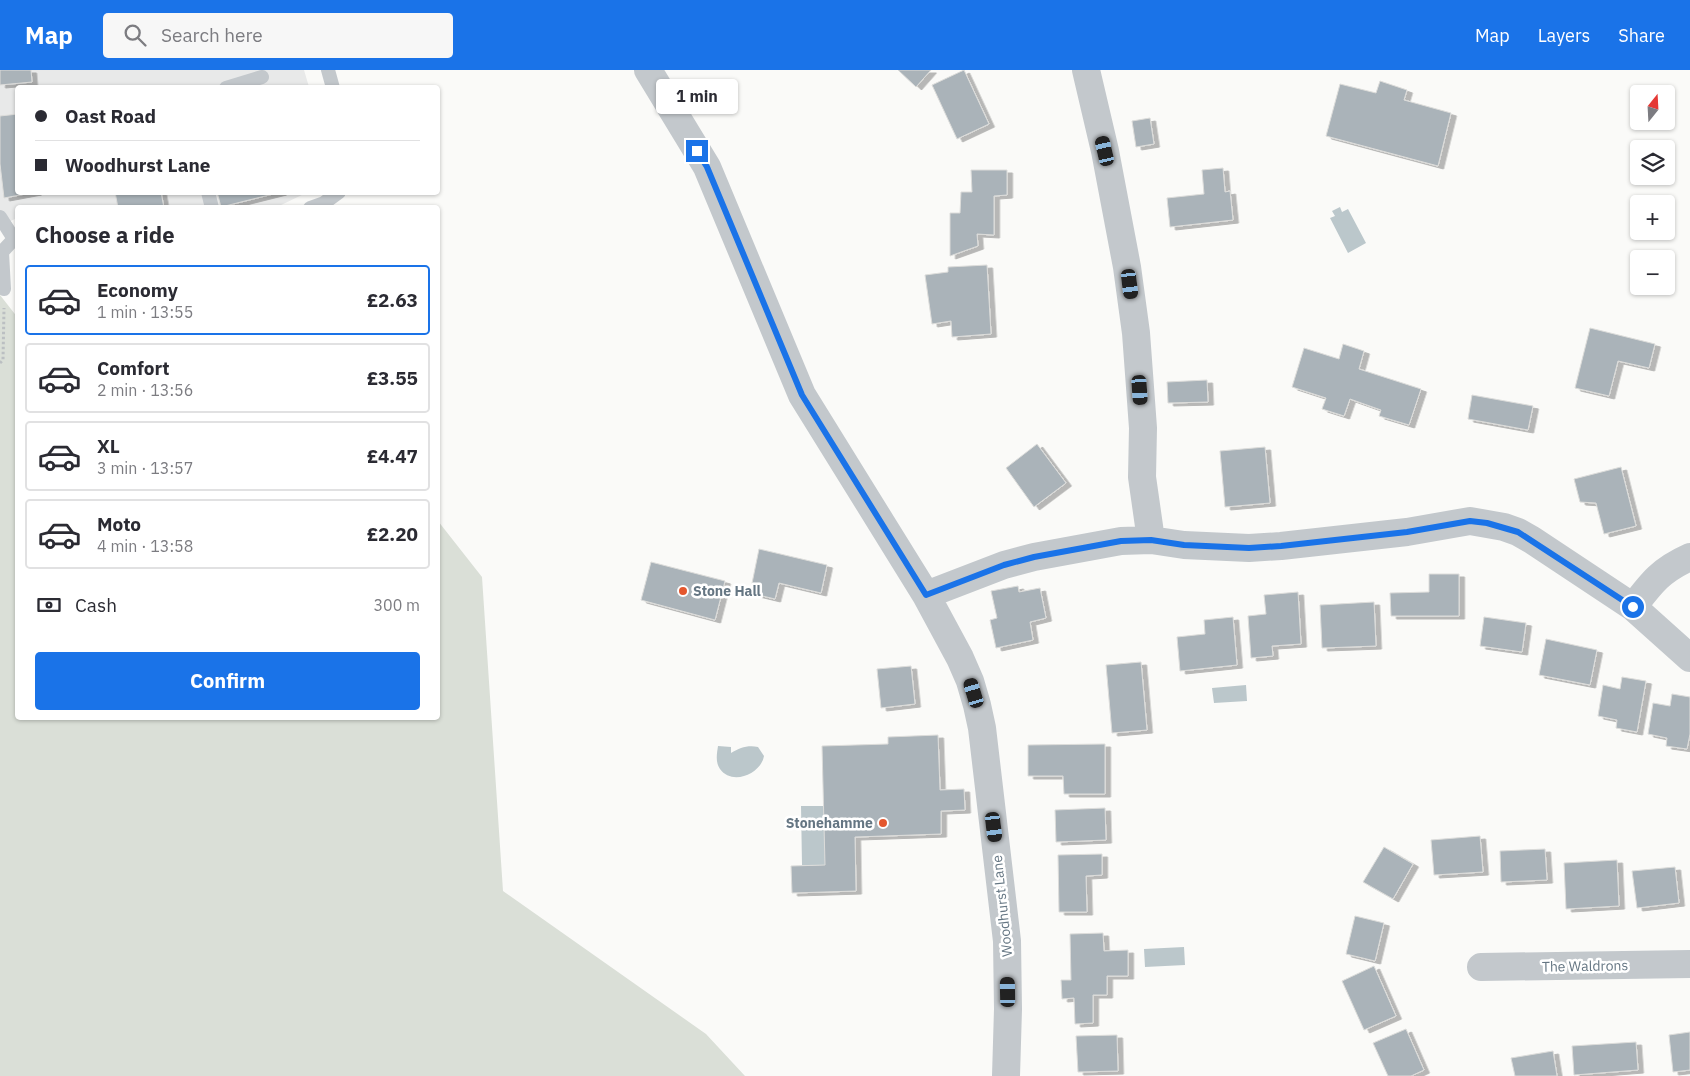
<!DOCTYPE html>
<meta charset="utf-8">
<style>
body{margin:0;font-family:"IBM Plex Sans",sans-serif;background:#f7f7f7;color:#2b2b33;height:100vh;display:flex;flex-direction:column;font-size:19px;white-space:nowrap}
*{box-sizing:border-box;margin:0}
p{font-size:16px;color:#7c7c81}
.icon{flex:none;width:28px;height:28px;fill:none;stroke:currentColor;stroke-width:2;stroke-linecap:round;stroke-linejoin:round}
.map{position:relative;flex:1;overflow:hidden}
.panel{position:absolute;left:15px;top:135px;width:425px;height:515px;display:flex;flex-direction:column;background:#fff;border-radius:5px;box-shadow:0 1px 4px #0004}
.panel>*{flex:none}
.guide{position:absolute;left:15px;top:15px;width:425px;height:110px;border-radius:5px;box-shadow:0 1px 4px #0004;display:grid;align-content:center;height:110px;padding:0 20px;background:#fff}
.needle{width:32px;rotate:18deg}
.controls{position:absolute;left:1630px;top:15px;display:grid;gap:10px}
.controls a{display:grid;place-items:center;width:45px;height:45px;border-radius:5px;background:#fff;box-shadow:0 1px 4px #0004;font-size:25px}
.end{position:absolute;width:22px;height:22px;margin:-11px;border:6px solid #1a73e8;background:#fff;box-shadow:0 0 0 2px #fff}
.from{border-radius:50%}
.bubble{position:absolute;height:35px;border-radius:5px;background:#fff;box-shadow:0 1px 4px #0004;font-size:16px;font-weight:700;line-height:35px;text-align:center}
.car{position:absolute;width:15px;height:30px;margin:-15px -8px;border-radius:6px;box-shadow:0 0 4px 1px #0007;background:linear-gradient(#222 24%,#8ab4d8 0 40%,#222 0 76%,#8ab4d8 0 86%,#222 0)}
.guide b{display:flex;align-items:center;gap:18px;height:48px;font-size:19px}
.guide b+b{border-top:1px solid #e1e1e2}
.guide i{width:12px;height:12px;background:#2b2b33}
ul{padding:0;list-style:none}
li{display:flex;align-items:center;gap:15px;height:70px;margin:0 10px 8px;padding:0 10px;border:2px solid #e1e1e2;border-radius:5px}
li div{flex:1}
li b{display:block;font-size:19px}
li em{font-style:normal;font-weight:700}
li.selected{border-color:#1a73e8}
li>.icon{width:45px;height:45px;stroke-width:1.5}
h2{padding:0 20px;font-size:22px;line-height:60px}
.pay{display:flex;align-items:center;gap:12px;height:55px;padding:0 20px;font-size:19px}
.pay p{margin-inline-start:auto}
.action{display:flex;gap:10px;margin-top:auto;padding:10px 20px}
.action a{flex:1;height:58px;border-radius:5px;background:#1a73e8;color:#fff;font-size:20px;font-weight:700;line-height:58px;text-align:center}
header{display:flex;align-items:center;gap:30px;box-sizing:border-box;height:70px;padding:0 25px;background:#1a73e8;color:#fff}
header strong{font-size:24px}
nav{display:flex;gap:28px;margin-inline-start:auto;font-size:18px}
.search{width:350px;height:45px;background:#f7f7f7;display:flex;align-items:center;gap:12px;box-sizing:border-box;padding:0 18px;border-radius:5px;color:#7c7c81;font-size:19px}
.map>svg:first-child{display:block}
.built{fill:#e8e9e9}
.green{fill:#dadfd7}
.water{fill:#bbc7cb}
.building{fill:#aab3b9;stroke:#dcdcda;filter:url(#shadow)}
.lines{fill:none;stroke-linecap:round;stroke-linejoin:round}
.path{stroke:#bbbfc2;stroke-width:3;stroke-dasharray:2.5 2.5;stroke-linecap:butt}
.service{stroke:#c3c8cc;stroke-width:14}
.minor{stroke:#c3c8cc;stroke-width:28}
.route{stroke:#1a73e8;stroke-width:6}
.poi-dot{fill:#e4572e;stroke:#fff;stroke-width:2}
.labels{text-anchor:middle;dominant-baseline:central;stroke-width:5;stroke-linejoin:round;paint-order:stroke}
.poi-label{font-size:14px;font-weight:bold;fill:#657683;stroke:#fff;text-anchor:start}
.street-label{font-size:14px;fill:#657683;stroke:#fff}
</style>
<header>
<strong>Map</strong>
<div class="search"><svg class="icon" aria-label="search" viewBox="0 0 24 24"><circle cx="10" cy="10" r="6"/><path d="M15 15l6 6"/></svg>Search here</div>
<nav><a>Map</a><a>Layers</a><a>Share</a></nav>
</header>
<div class="map">
<svg width="1690" height="1006" viewBox="0 0 1690 1006">
<defs>
<filter id="shadow"><feDropShadow dx="5.5" dy="3" stdDeviation="0" flood-color="#0004"/></filter>
</defs>
<rect width="100%" height="100%" fill="#fafaf8"/>
<path class="built" d="M0 0H304L309 17 18 18V122L306 123 277 137 18 138 17 151 15 149 0 156Z"/>
<path class="green" d="M0 225 18 248V648H438V451L482 507 503 821 706 964 745 1006H0Z"/>
<path class="water" d="M1340 137 1342 142 1348 139 1366 173 1348 183 1330 148 1335 146 1332 141Z
M1246 615 1247 631 1214 633 1212 618Z
M718 676 731 677V683C740 678 747 675 758 677L764 686C761 704 732 716 720 699 715 692 717 683 718 676Z
M801 736H824L825 795H802Z
M1184 877 1185 895 1145 897 1144 879Z"/>
<path class="building" d="M0 0H31L32 12 0 15Z
M898 0H931L916 17Z
M964 0 989 54 957 69 932 15Z
M1380 11 1407 20 1404 30 1451 43 1438 96 1326 66 1340 14 1376 23Z
M18 44V122H36L4 128 0 94V46Z
M1150 48 1154 74 1136 77 1132 51Z
M1223 98 1225 122 1230 121 1233 150 1170 157 1167 128 1204 124 1202 100Z
M971 100H1007V125L994 126V165L977 164 978 176 950 186V143H960L961 122H972Z
M115 122H161L164 138H118Z
M217 122H281L221 137Z
M987 195 991 264 952 267 951 251 932 254 925 205 948 202V197Z
M1590 258 1655 274 1649 298 1618 291 1609 326 1575 318Z
M1343 274 1364 281 1359 299 1421 319 1409 355 1379 346 1381 340 1350 329 1344 346 1322 339 1326 328 1292 317 1304 278 1339 289Z
M1207 310 1208 332 1168 333 1167 312Z
M1472 325 1533 336 1528 360 1468 349Z
M1037 374 1066 413 1034 437 1006 398Z
M1265 377 1270 433 1225 437 1220 381Z
M1621 397 1636 456 1604 464 1596 433 1580 432 1574 409Z
M759 479 827 495 821 523 779 513 775 529 750 523Z
M651 492 725 511 715 550 641 530Z
M1429 504H1459V546H1391L1390 523 1429 522Z
M1018 516 1019 522 1040 518 1046 548 1030 552 1033 570 996 578 990 550 997 548 991 521Z
M1298 522 1301 574 1272 576 1273 586 1251 588 1248 546 1266 544 1264 525Z
M1374 532 1376 576 1322 578 1320 535Z
M1233 547 1237 595 1180 601 1177 567 1205 564 1204 550Z
M1484 547 1526 553 1522 582 1480 576Z
M1546 569 1597 580 1590 615 1539 605Z
M1141 592 1147 660 1112 663 1106 595Z
M911 596 915 634 881 638 877 599Z
M1622 607 1646 611 1637 662 1616 658 1617 650 1598 646 1603 615 1620 619Z
M1672 624 1690 627V664L1687 679 1666 676 1667 668 1648 664 1653 633 1670 636Z
M938 665 940 720 964 719 965 740 941 741V764L855 767 856 821 792 823 791 796 825 795 822 676 888 674V667Z
M1105 674V724H1064L1063 706H1028V675Z
M1105 738 1106 770 1056 772 1055 740Z
M1480 766 1483 802 1434 805 1431 770Z
M1384 777 1413 794 1393 829 1363 812Z
M1545 779 1547 810 1501 812 1500 781Z
M1102 784V805L1086 806 1087 842H1059L1058 785Z
M1617 790 1619 836 1566 839 1564 793Z
M1675 797 1679 833 1637 838 1632 801Z
M1355 846 1384 853 1375 891 1346 884Z
M1103 863 1104 881 1128 880V906H1107V925H1093V953L1075 954 1074 928 1062 929 1061 910H1071L1070 864Z
M1374 896 1396 946 1364 960 1342 911Z
M1406 959 1424 1000 1411 1006H1388L1373 973Z
M1690 962V1000L1673 1002 1669 965Z
M1117 965 1118 1001 1078 1002 1076 966Z
M1636 972 1638 1000 1574 1005 1572 976Z
M1553 981 1557 1006H1515L1511 988Z"/>
<g class="lines">
<path class="path" d="M0 293 3 290 4 238"/>
<path class="service" d="M328 0 333 18
M226 18 262 7
M208 122 212 138
M310 138 324 133 339 122
M0 147 14 169
M4 219 2 182 14 169H18"/>
<path class="minor" d="M648 0 707 97 802 325 926 525 960 588 970 611 977 635 982 658 1007 871 1008 939 1006 1006
M1086 0 1105 81 1127 197 1136 263 1143 358 1142 407 1151 470
M926 525 1004 495 1034 487 1121 471 1151 470 1184 475 1249 478 1281 476 1407 462 1470 451 1504 457 1518 462 1532 470 1633 537 1690 588
M1633 537C1652 512 1661 500 1690 487
M1481 897 1690 894"/>
</g>
<g class="lines">
<path class="route" d="M697 81 707 97 802 325 926 525 1004 495 1034 487 1121 471 1151 470 1184 475 1249 478 1281 476 1407 462 1470 451 1487 453 1518 462 1633 537"/>
</g>
<g class="poi-dot">
<circle cx="683" cy="521" r="5"/>
<circle cx="883" cy="753" r="5"/>
</g>
<g class="labels">
<g class="poi-label">
<text x="693" y="521">Stone Hall</text>
<text x="873" y="753" text-anchor="end">Stonehamme</text>
</g>
<g class="street-label">
<text transform="translate(1002 836) rotate(-96)">Woodhurst Lane</text>
<text transform="translate(1585 896) rotate(-1)">The Waldrons</text>
</g>
</g>
</svg>
<div class="controls">
<a><svg class="needle" viewBox="-14 -14 28 28"><path d="M0-13l5 13h-10z" fill="#e53935"/><path d="M0 13l5-13h-10z" fill="#7c7c81"/></svg></a>
<a><svg class="icon" aria-label="layers" viewBox="0 0 24 24"><path d="M12 4l9 5-9 5-9-5zM3 14l9 5 9-5"/></svg></a>
<a>+</a>
<a>−</a>
</div>
<i class="end from" style="left:1633px;top:537px"></i>
<i class="end" style="left:697px;top:81px"></i>
<div class="bubble" style="left:656px;top:9px;width:82px">1 min</div>
<i class="car" style="left:1105px;top:81px;rotate:347deg"></i>
<i class="car" style="left:1130px;top:214px;rotate:173deg"></i>
<i class="car" style="left:1140px;top:320px;rotate:176deg"></i>
<i class="car" style="left:974px;top:623px;rotate:343deg"></i>
<i class="car" style="left:994px;top:757px;rotate:173deg"></i>
<i class="car" style="left:1008px;top:922px;rotate:359deg"></i>
<div class="guide">
<b><i class="from"></i>Oast Road</b>
<b><i></i>Woodhurst Lane</b>
</div>
<section class="panel">
<h2>Choose a ride</h2>
<ul>
<li class="selected"><svg class="icon" aria-label="car" viewBox="0 0 24 24"><path d="M5 17H2v-5l4-1 3-4h7l3 4 3 1v5h-3M9 17h6M6 11h13"/><circle cx="7" cy="17" r="2"/><circle cx="17" cy="17" r="2"/></svg><div><b>Economy</b><p>1 min · 13:55</p></div><em>£2.63</em></li>
<li><svg class="icon" aria-label="car" viewBox="0 0 24 24"><path d="M5 17H2v-5l4-1 3-4h7l3 4 3 1v5h-3M9 17h6M6 11h13"/><circle cx="7" cy="17" r="2"/><circle cx="17" cy="17" r="2"/></svg><div><b>Comfort</b><p>2 min · 13:56</p></div><em>£3.55</em></li>
<li><svg class="icon" aria-label="car" viewBox="0 0 24 24"><path d="M5 17H2v-5l4-1 3-4h7l3 4 3 1v5h-3M9 17h6M6 11h13"/><circle cx="7" cy="17" r="2"/><circle cx="17" cy="17" r="2"/></svg><div><b>XL</b><p>3 min · 13:57</p></div><em>£4.47</em></li>
<li><svg class="icon" aria-label="car" viewBox="0 0 24 24"><path d="M5 17H2v-5l4-1 3-4h7l3 4 3 1v5h-3M9 17h6M6 11h13"/><circle cx="7" cy="17" r="2"/><circle cx="17" cy="17" r="2"/></svg><div><b>Moto</b><p>4 min · 13:58</p></div><em>£2.20</em></li>
</ul>
<div class="pay"><svg class="icon" aria-label="cash" viewBox="0 0 24 24"><path d="M3 7h18v10H3z"/><circle cx="12" cy="12" r="2"/></svg>Cash<p>300 m</p></div>
<div class="action"><a>Confirm</a></div>
</section>
</div>
